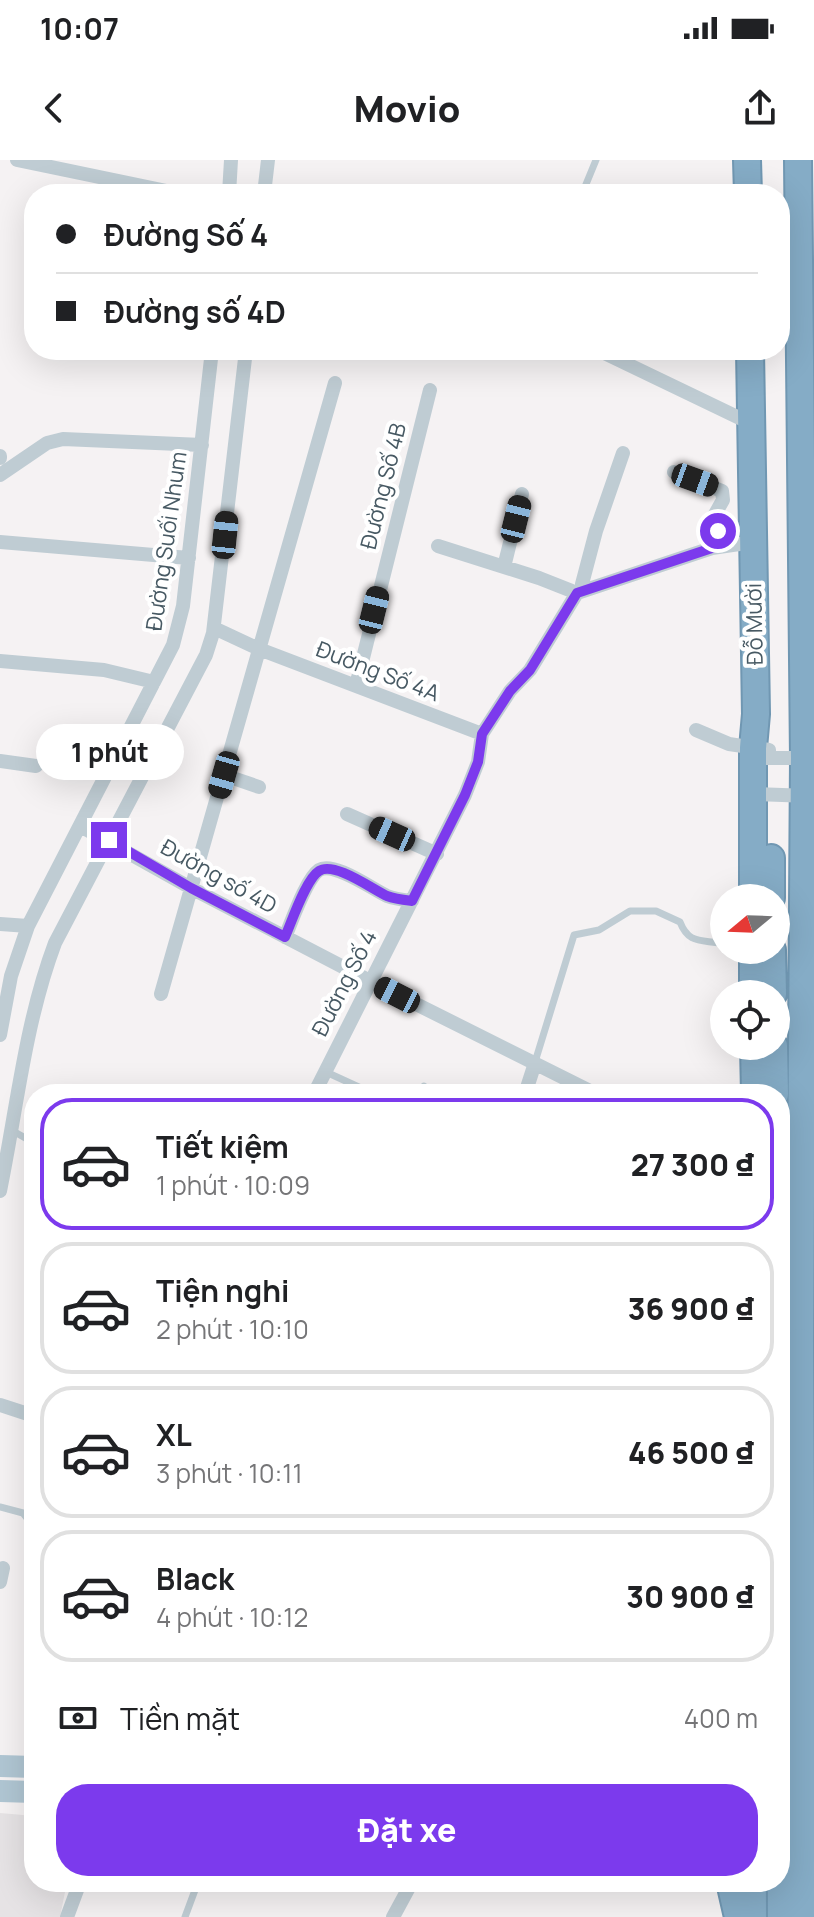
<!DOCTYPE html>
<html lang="vi">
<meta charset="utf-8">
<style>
body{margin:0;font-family:Manrope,sans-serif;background:#f2f2f2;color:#202124;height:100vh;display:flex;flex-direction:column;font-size:30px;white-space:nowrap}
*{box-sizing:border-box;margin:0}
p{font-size:26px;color:#757577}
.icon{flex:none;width:44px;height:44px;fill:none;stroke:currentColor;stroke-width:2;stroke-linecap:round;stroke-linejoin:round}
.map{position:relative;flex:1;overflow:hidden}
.side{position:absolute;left:24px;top:924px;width:766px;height:808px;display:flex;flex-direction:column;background:#fff;border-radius:32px;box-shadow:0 8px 32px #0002}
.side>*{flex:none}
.hud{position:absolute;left:24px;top:24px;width:766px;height:176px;border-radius:32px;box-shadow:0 8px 32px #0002;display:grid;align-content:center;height:176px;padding:0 32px;background:#fff}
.needle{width:52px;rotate:251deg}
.controls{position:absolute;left:710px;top:724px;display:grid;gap:16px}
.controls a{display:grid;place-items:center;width:80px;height:80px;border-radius:50%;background:#fff;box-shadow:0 8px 32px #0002;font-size:40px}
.end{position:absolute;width:36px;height:36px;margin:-18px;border:10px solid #7c3aed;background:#fff;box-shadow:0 0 0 4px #fff}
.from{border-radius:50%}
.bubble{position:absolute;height:56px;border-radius:28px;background:#fff;box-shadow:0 8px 32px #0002;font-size:26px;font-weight:800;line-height:56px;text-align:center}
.car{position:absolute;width:24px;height:48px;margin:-24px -12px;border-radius:10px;box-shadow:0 0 6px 2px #0007;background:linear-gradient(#222 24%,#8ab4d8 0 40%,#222 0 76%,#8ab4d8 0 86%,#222 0)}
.hud b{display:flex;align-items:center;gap:28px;height:76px;font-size:30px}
.hud b+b{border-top:2px solid #e0e0e0}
.hud i{width:20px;height:20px;background:#202124}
ul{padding:14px 0 0;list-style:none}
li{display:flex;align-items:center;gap:24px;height:132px;margin:0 16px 12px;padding:0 16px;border:4px solid #e0e0e0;border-radius:32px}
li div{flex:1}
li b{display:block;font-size:30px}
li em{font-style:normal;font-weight:800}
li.active{border-color:#7c3aed}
li>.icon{width:72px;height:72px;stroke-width:1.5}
.pay{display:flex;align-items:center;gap:20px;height:88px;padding:0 32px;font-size:30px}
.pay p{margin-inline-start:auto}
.primary-button{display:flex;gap:16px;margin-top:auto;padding:16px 32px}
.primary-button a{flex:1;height:92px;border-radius:32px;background:#7c3aed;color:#fff;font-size:32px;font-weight:800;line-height:92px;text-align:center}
.status{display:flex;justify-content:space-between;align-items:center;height:56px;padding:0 40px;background:#fff;direction:ltr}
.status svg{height:22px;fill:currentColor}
header{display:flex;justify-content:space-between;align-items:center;height:104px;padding:0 32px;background:#fff;font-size:36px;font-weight:800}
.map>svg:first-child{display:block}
.education{fill:#e6e3e5}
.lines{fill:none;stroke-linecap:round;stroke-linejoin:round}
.street-tunnel{stroke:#cacccf;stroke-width:14;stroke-dasharray:14 7;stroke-linecap:butt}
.highway-casing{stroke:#7097b2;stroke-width:30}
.lane{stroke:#bfccd3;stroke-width:7}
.street{stroke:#bfccd3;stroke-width:14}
.primary{stroke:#b0c6d3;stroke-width:22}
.highway{stroke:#85acc6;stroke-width:26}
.highway-bridge-casing{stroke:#7097b2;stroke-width:30;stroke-linecap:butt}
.highway-bridge{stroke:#85acc6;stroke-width:26}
.route{stroke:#7c3aed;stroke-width:10}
.labels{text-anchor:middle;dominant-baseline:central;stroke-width:8;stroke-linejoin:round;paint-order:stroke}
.street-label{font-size:22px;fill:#475963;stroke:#fff}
</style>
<div class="status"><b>10:07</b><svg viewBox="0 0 49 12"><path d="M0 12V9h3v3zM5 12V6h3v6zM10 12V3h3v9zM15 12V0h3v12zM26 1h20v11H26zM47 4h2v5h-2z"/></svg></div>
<header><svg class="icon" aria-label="back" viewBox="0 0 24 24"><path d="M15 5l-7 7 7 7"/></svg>Movio<svg class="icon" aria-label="share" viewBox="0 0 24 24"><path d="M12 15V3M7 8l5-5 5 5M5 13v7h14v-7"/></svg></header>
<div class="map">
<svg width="814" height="1757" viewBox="0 0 814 1757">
<rect width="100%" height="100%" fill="#f5f2f3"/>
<path class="education" d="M0 1653 34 1656V1722H67L60 1757H0Z"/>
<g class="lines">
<path class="street-tunnel" d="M780 994 806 993
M780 1011 808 1009"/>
<defs>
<path id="highway" d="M747 0 748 34
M798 0 804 598 800 1182
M750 190 756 554 753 588V738
M771 698V738
M753 790V834
M772 790 773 834
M754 886 755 934
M774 886 775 934
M730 1722 738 1757
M757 1722V1757"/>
</defs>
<use href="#highway" class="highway-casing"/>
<path class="lane" d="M582 34 596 0
M535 902 574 775 599 770 630 751H656L680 762C689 785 702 779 724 784
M326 912 374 934
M421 934 424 926
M13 971 34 983
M31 1165 34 1166
M0 1347 23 1353 34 1367
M185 1757 198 1722"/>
<path class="street" d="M17 0 181 34
M229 34 231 0
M264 34 268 0
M598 190 752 264
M0 298V296
M674 312 722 331 723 340 714 356 718 371 712 388
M0 315 47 283 63 279 202 285
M0 382 189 398
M438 386 539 418 577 433
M504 407 522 334
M585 429 582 424 596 371 623 293
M214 468 259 489 482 574
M0 501 104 510 154 522
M356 526 430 230
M696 570 729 584 769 590
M758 598H810
M0 601 36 606
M224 615 259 627
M753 634 809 636
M347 654 437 694
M80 666 191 728 370 821 596 934
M0 764 28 766
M285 777C292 761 306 719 319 710 334 701 372 729 387 736 395 739 404 740 412 741
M161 834 335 223
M0 875 11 816 28 766 173 485 183 446 212 190
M314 934 465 635 478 602 482 574 510 531 530 510 577 433 712 388 753 382
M525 934 535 903
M0 1031C17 948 25 863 55 783L206 495 213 473 246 190
M0 1245 34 1256
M0 1422 3 1408
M67 1757 80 1722
M393 1757 412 1722"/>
<path class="primary" d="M0 1606 34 1607
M0 1631 34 1632"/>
<use href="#highway" class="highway"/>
<defs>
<path id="highway-bridge" d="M800 1182 803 1757
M780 1496 781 1757"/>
</defs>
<use href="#highway-bridge" class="highway-bridge-casing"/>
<use href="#highway-bridge" class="highway-bridge"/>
</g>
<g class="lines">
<path class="route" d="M109 680 191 728 285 777C292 761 306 719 319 711 334 701 372 729 387 736 395 739 404 740 412 741L465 635 478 602 482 574 510 531 530 510 577 433 712 388 718 371"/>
</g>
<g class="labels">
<g class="street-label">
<text transform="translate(383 326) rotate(-76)">Đường Số 4B</text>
<text transform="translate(166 381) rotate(-82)">Đường Suối Nhum</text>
<text transform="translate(754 464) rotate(-91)">Đỗ Mười</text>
<text transform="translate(378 511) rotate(21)">Đường Số 4A</text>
<text transform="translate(219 716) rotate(29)">Đường số 4D</text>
<text transform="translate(344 823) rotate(-63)">Đường Số 4</text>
</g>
</g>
</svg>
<div class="controls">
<a><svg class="needle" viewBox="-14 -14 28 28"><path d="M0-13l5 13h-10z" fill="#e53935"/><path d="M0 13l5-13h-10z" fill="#757577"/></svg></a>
<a><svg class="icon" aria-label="locate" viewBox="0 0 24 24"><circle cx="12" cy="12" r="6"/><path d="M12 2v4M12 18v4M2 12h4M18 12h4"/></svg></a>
</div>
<i class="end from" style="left:718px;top:371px"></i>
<i class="end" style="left:109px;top:680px"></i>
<div class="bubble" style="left:36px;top:564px;width:148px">1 phút</div>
<i class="car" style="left:695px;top:320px;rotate:110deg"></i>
<i class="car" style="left:516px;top:359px;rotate:14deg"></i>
<i class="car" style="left:225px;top:375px;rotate:6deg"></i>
<i class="car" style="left:374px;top:450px;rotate:14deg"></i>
<i class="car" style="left:224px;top:615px;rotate:196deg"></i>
<i class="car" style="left:392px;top:674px;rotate:294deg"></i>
<i class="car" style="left:397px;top:835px;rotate:297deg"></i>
<div class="hud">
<b><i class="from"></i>Đường Số 4</b>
<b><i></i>Đường số 4D</b>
</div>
<section class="side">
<ul>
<li class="active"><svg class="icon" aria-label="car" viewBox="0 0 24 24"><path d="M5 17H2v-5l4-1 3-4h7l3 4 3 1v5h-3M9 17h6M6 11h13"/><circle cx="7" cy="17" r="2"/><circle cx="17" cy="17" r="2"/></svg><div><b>Tiết kiệm</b><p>1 phút · 10:09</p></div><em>27 300 ₫</em></li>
<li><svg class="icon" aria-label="car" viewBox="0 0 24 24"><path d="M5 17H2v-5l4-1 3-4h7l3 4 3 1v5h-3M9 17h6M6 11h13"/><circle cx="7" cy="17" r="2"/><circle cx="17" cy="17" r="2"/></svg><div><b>Tiện nghi</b><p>2 phút · 10:10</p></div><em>36 900 ₫</em></li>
<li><svg class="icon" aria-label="car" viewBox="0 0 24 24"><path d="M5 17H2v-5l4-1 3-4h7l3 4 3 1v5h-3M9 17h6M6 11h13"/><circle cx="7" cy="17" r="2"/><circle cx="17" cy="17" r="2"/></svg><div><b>XL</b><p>3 phút · 10:11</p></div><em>46 500 ₫</em></li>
<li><svg class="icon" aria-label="car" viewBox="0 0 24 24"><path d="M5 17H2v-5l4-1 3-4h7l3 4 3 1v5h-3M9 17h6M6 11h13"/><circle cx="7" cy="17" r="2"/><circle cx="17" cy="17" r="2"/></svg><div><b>Black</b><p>4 phút · 10:12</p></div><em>30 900 ₫</em></li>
</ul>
<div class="pay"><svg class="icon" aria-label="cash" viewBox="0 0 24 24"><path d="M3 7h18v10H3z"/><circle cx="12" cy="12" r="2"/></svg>Tiền mặt<p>400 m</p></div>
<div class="primary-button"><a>Đặt xe</a></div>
</section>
</div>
